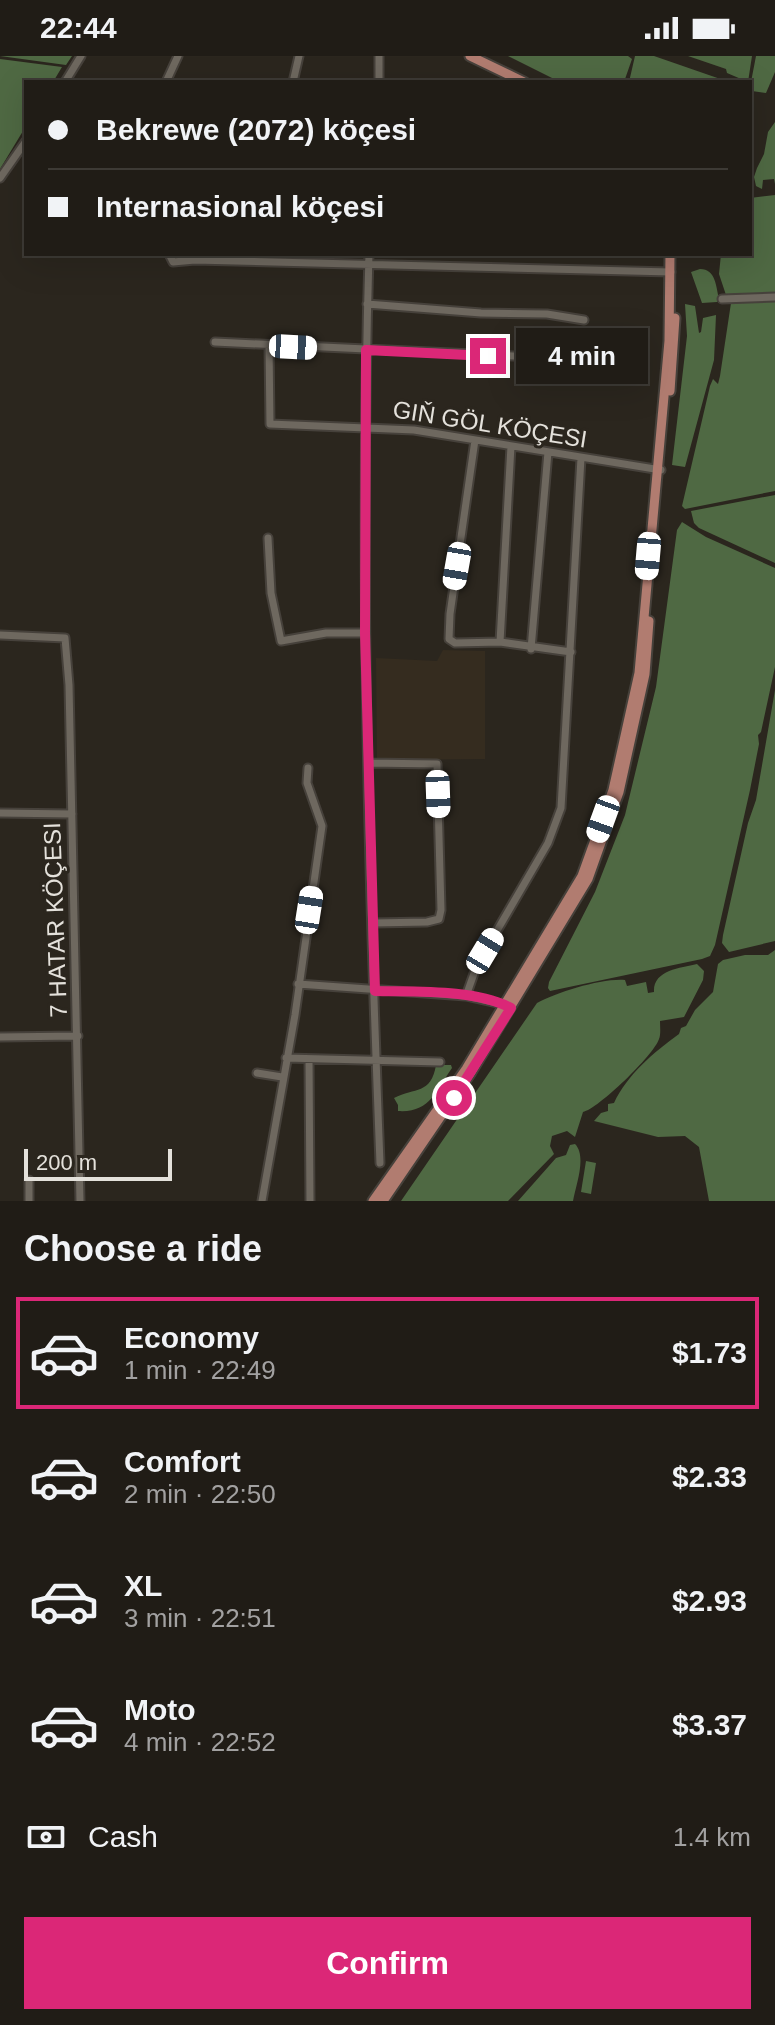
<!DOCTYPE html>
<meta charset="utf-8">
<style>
body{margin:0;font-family:Arial,sans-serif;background:#28251f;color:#f1f3f6;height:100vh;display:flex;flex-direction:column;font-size:30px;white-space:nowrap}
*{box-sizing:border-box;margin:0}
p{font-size:26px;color:#a2a1a1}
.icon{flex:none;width:44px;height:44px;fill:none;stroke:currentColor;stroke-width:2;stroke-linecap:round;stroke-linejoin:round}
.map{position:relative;height:1145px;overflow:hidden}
.details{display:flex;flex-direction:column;background:#201c16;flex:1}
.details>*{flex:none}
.guide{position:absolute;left:24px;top:24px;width:728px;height:176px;border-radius:0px;box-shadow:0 8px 32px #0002,0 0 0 2px #3d3a35;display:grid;align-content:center;height:176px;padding:0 24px;background:#201c16}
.scale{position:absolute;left:24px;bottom:20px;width:148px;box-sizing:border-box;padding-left:8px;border:4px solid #e4e1db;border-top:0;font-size:22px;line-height:28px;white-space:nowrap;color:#e4e1db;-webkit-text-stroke:6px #2b261e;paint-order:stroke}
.end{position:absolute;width:36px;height:36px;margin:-18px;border:10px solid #db2777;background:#fff;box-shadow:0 0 0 4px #fff}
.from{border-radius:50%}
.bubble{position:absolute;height:56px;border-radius:0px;background:#201c16;box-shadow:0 8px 32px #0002,0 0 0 2px #3d3a35;font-size:26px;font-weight:700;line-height:56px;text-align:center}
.car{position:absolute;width:24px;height:48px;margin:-24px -12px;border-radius:10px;box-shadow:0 0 6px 2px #0007;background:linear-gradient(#fff 24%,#345 0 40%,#fff 0 76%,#345 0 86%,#fff 0)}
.guide b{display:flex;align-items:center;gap:28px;height:76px;font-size:30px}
.guide b+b{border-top:2px solid #3d3a35}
.guide i{width:20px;height:20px;background:#f1f3f6}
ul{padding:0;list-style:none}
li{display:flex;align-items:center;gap:24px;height:112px;margin:0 16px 12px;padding:0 8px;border:4px solid transparent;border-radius:0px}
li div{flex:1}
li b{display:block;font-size:30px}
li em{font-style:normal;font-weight:700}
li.current{border-color:#db2777}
li>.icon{width:72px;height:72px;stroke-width:1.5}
h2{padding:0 24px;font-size:36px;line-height:96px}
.pay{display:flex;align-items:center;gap:20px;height:88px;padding:0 24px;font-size:30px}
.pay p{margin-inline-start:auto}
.button{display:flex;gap:16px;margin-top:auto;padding:16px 24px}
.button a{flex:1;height:92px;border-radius:0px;background:#db2777;color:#fff;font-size:32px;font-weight:700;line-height:92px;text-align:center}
.status{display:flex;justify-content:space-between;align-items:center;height:56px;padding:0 40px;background:#201c16;direction:ltr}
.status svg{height:22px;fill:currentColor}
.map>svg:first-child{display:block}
.built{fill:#352c1f}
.forest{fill:#4f6943}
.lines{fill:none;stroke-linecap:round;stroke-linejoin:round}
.minor-casing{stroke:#46413b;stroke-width:11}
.major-casing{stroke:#46413b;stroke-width:13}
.minor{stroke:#6e685f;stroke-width:7}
.major{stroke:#b17c70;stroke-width:9}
.route{stroke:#db2777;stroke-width:10}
.labels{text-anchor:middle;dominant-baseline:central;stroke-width:6;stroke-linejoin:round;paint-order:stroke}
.street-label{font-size:24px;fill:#e4e1db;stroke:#2b261e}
</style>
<div class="status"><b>22:44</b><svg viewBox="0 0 49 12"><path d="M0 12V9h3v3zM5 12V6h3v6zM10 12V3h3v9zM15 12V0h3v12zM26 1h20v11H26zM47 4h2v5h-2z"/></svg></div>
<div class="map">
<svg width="775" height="1145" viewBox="0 0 775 1145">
<rect width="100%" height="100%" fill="#2b261e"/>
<path class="built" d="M443 594 485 595V703L377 704 376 602 437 605Z"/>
<path class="forest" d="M0 0H72L66 9Z
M508 0H628L632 3 624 26H560Z
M635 0H654L729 26H629Z
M688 0H752L748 26 727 17 726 13Z
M756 0H775V16L766 37 752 35 751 26Z
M0 3 62 11 53 26H26V70L0 113Z
M775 66V128L774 123 763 124 762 133 756 130 754 121 757 112 764 98 768 76Z
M775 139V239H726L719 218 721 198H750V142Z
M700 213C716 213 716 231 719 243L717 246 702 247 691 216Z
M775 244V435L685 453 682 450 710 330 713 323 718 328 720 320 731 247H753Z
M685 248 695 250 699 277 701 276 703 262 716 259 714 304 685 411 672 409 687 280Z
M775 439V507L699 472 694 467 691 455Z
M682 466 706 481 775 512V611L761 676 758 679 759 688 750 734 715 889 710 900 702 903 550 935 548 932 549 926 595 836 625 759 656 631 677 474Z
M775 634V885L729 896 722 887 723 879 748 767 756 744Z
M775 894V1145H709L699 1091 685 1080 658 1081 594 1065 601 1057 608 1055V1048L614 1047C627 1019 654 996 679 978L681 972 686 970 695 954 713 936 718 908 723 904 745 899H768Z
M697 908 704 915 703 924 684 961 660 965C660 971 661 978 659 983 654 999 598 1053 583 1056L575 1081 567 1075 552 1080 550 1090 554 1098 508 1145H401L537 947C558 936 602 922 625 924L627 930 646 926 648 937 654 936C653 914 680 912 697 908Z
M436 1009H451L452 1012C435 1036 430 1057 398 1055V1049L394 1042C415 1031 431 1039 436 1009Z
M575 1088C587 1100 576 1129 573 1145H518L556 1102 566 1099 570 1089Z
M586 1105 596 1107 591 1138 581 1136Z"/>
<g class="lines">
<defs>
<path id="minor" d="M65 26 81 0
M166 26 178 0
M293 26 299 0
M379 26V0
M0 122 26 85
M169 198 173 206 195 204 671 216
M369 198C360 501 368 804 380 1107
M722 243 775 241
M367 248 481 257 547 258 584 264
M215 286 579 303
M269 289 270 368 414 374 661 414
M475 384 450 558 449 583 455 587 500 586 571 596
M268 482 271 537 281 585 326 577H365
M0 579 65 582 69 629 80 1145
M500 586 511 390
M531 593 548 396
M369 707 437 708 441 854 439 863 427 866 373 867
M0 757 72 758
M298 928 466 940 506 949
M466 940 477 909 548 787 561 752 581 402
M0 981 78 980
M286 1002 440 1006
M309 1003 310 1145
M257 1017 282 1021
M29 1124V1145
M262 1145 295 959 322 770 307 727 308 712"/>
<path id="major" d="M470 0 524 26
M670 335 675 262
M373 1145 466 1013 582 820 613 734 639 617 669 285 670 198
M383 1145 471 1016 588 823 619 736 645 618 649 565"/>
</defs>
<use href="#minor" class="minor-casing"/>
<use href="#major" class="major-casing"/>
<use href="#minor" class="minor"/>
<use href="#major" class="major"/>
</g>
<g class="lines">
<path class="route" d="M454 1042 511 952C475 933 415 936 375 935L365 577 366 294 488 300"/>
</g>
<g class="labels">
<g class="street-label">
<text transform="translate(490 368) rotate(9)">GIŇ GÖL KÖÇESI</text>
<text transform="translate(55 864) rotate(-92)">7 HATAR KÖÇESI</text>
</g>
</g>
</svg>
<div class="scale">200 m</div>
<i class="end from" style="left:454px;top:1042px"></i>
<i class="end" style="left:488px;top:300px"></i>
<div class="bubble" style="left:516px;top:272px;width:132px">4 min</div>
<i class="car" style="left:293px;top:291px;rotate:93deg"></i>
<i class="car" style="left:648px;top:500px;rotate:185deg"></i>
<i class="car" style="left:457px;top:510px;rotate:190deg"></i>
<i class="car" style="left:438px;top:738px;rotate:178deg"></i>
<i class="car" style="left:603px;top:763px;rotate:200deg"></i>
<i class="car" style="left:309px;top:854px;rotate:9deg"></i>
<i class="car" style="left:485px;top:895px;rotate:31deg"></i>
<div class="guide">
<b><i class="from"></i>Bekrewe (2072) köçesi</b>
<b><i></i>Internasional köçesi</b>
</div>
</div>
<section class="details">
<h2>Choose a ride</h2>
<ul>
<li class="current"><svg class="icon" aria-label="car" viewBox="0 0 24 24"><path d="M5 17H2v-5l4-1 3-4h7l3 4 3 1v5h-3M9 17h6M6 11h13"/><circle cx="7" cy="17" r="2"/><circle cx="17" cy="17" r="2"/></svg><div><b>Economy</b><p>1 min · 22:49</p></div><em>$1.73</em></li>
<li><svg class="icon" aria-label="car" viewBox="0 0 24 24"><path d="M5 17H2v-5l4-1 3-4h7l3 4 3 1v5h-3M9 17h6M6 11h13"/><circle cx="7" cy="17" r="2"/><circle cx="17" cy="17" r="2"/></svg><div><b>Comfort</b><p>2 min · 22:50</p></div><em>$2.33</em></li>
<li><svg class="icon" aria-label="car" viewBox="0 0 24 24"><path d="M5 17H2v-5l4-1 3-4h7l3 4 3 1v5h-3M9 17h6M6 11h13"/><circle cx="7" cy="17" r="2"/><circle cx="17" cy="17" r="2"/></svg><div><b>XL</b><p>3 min · 22:51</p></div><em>$2.93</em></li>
<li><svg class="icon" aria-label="car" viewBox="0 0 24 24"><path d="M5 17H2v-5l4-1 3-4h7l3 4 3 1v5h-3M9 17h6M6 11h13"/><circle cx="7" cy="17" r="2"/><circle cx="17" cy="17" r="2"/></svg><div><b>Moto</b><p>4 min · 22:52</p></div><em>$3.37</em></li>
</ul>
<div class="pay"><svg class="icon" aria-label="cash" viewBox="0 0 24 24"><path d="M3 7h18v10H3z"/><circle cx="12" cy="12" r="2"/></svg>Cash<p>1.4 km</p></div>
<div class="button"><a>Confirm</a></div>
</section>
